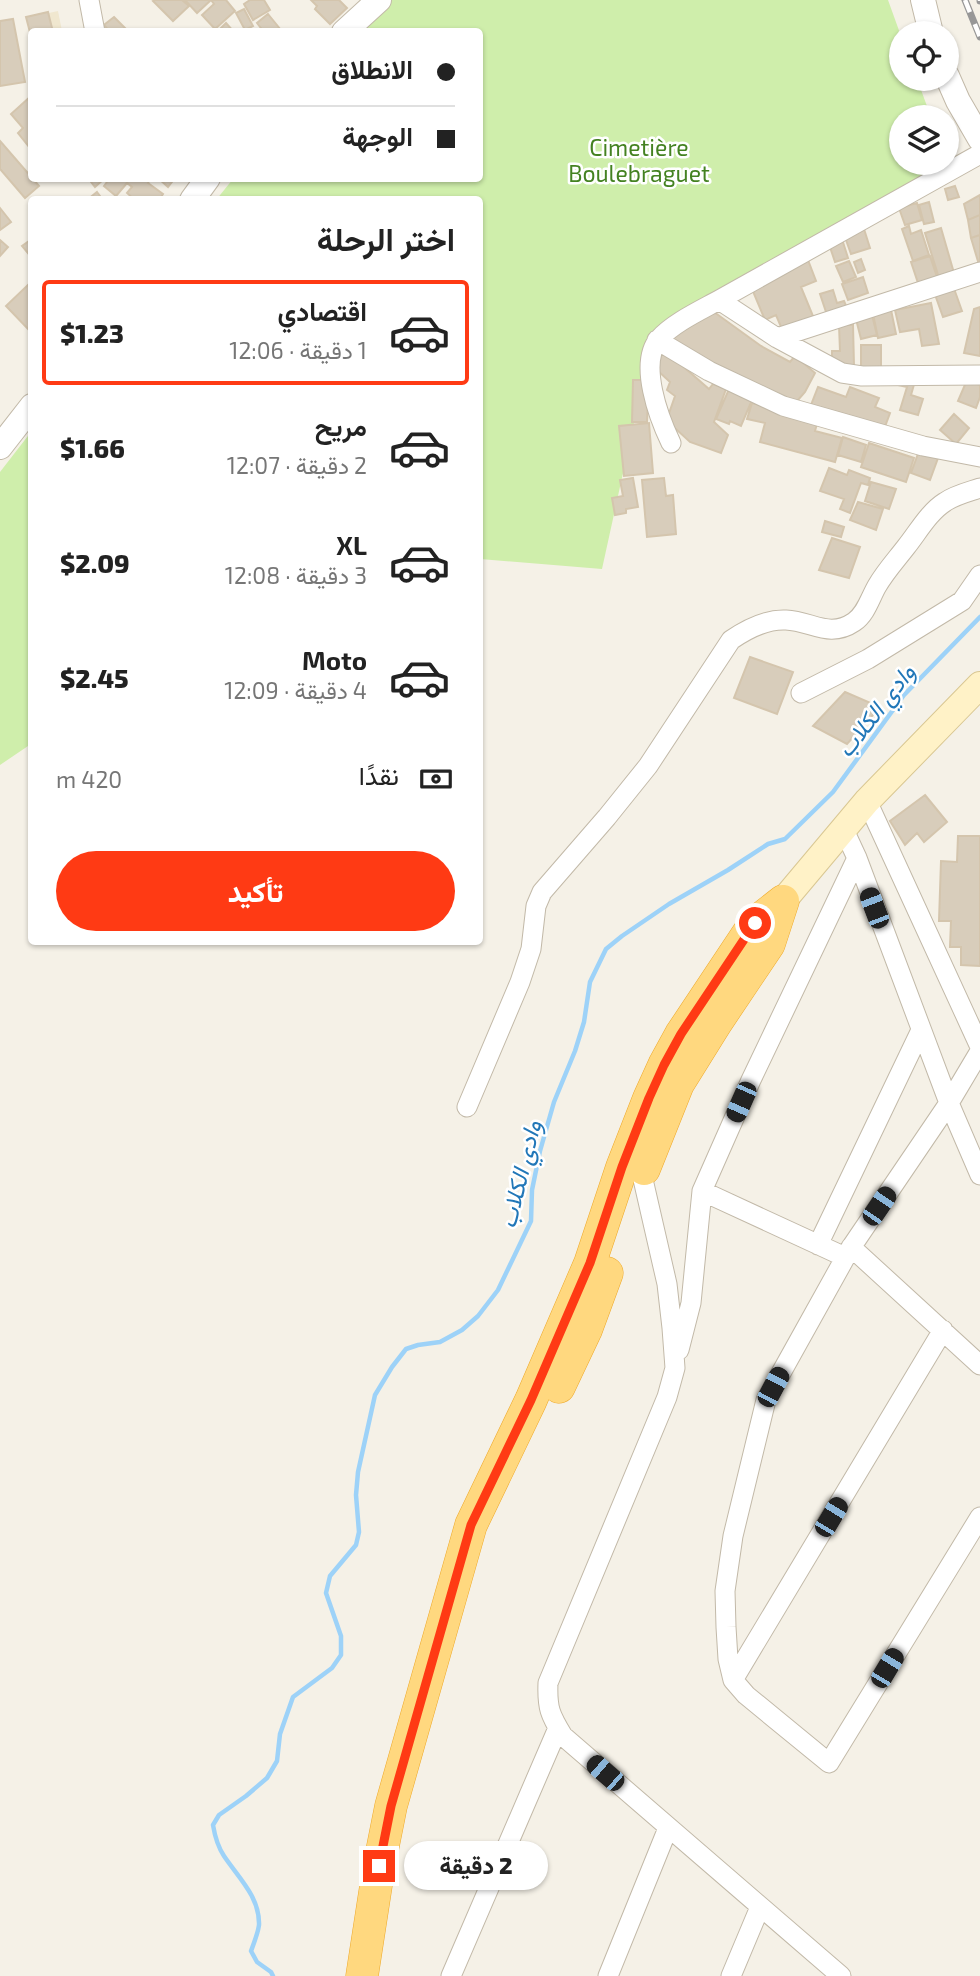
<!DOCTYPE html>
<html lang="ar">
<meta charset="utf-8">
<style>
body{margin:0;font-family:"Exo 2",Vazirmatn,sans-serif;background:#f6f6f6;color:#222;direction:rtl;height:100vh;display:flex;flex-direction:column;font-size:26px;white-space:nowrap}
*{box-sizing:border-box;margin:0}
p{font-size:23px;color:#767676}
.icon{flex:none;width:38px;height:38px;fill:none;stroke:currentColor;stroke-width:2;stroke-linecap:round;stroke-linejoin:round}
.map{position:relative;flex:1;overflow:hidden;direction:ltr}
.details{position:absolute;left:28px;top:196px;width:455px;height:749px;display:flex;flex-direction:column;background:#fff;border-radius:7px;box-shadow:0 2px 5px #0004;direction:rtl}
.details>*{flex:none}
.guide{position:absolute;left:28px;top:28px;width:455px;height:154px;border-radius:7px;box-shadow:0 2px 5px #0004;direction:rtl;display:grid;align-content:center;height:154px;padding:0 28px;background:#fff}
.controls{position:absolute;left:889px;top:21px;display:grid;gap:14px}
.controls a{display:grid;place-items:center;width:70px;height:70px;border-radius:50%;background:#fff;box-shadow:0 2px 5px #0004;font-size:35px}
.end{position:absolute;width:32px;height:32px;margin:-16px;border:9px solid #ff3a14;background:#fff;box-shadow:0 0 0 4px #fff}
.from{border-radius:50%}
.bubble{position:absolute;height:49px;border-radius:24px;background:#fff;box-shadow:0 2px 5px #0004;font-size:23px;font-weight:800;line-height:49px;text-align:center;direction:rtl}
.car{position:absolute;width:21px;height:42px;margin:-21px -10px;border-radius:9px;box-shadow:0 0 5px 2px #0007;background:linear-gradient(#222 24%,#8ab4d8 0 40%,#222 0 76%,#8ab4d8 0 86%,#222 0)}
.guide b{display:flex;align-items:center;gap:24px;height:66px;font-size:26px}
.guide b+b{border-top:2px solid #e0e0e0}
.guide i{width:18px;height:18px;background:#222}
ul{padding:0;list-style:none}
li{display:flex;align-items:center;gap:21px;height:105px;margin:0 14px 10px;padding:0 14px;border:4px solid transparent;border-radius:7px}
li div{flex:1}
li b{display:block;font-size:26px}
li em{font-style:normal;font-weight:800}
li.current{border-color:#ff3a14}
li>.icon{width:63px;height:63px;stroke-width:1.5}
h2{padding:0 28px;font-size:32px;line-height:84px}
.pay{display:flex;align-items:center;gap:18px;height:77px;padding:0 28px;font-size:26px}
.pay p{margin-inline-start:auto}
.primary-button{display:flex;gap:14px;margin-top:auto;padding:14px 28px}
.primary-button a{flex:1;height:80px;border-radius:42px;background:#ff3a14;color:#fff;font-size:28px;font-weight:800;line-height:80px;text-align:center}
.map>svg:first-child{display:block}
.education{fill:#f0e7cf}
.green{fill:#cfeeab}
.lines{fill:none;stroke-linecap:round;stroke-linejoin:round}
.stream{stroke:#9dd2f8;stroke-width:4.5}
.building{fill:#d8cdbb;stroke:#d4c5ad;stroke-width:2}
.minor-casing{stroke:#c2b9a8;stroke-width:21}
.tertiary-casing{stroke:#c2b9a8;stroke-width:26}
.secondary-casing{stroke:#d9c792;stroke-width:28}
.trunk-casing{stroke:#eea828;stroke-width:33}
.minor{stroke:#fff;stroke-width:19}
.tertiary{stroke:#fff;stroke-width:24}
.secondary{stroke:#fff2c7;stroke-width:26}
.trunk{stroke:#ffd87f;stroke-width:32}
.rail-casing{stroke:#979797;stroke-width:7}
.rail{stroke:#fff;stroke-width:4.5;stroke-dasharray:13;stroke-linecap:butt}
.route{stroke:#ff3a14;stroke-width:9}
.labels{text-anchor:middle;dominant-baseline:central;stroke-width:5;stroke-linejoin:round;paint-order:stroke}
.park-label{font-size:23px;fill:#448221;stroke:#fff}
.water-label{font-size:24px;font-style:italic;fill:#2177b8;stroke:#fff}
</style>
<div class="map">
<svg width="980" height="1976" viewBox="0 0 980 1976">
<rect width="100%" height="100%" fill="#f5f1e7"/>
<path class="education" d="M58 11 62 31H37L35 16Z"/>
<path class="green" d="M392 0H888L901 36V79H917L931 117H901V163H944L653 336 602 569 480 559V200H216L233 179 480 178V32L362 31Z
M31 432V744L0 765V472Z"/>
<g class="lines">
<path class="stream" d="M273 1976 271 1972 257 1962 251 1951C254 1943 258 1933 259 1925 260 1897 238 1877 224 1856 218 1847 215 1837 213 1825L219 1815 246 1796 267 1778 277 1761 280 1734 293 1697 332 1668 341 1655V1636L326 1593 330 1576 356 1545 359 1532 356 1495 358 1472 375 1395 392 1367 406 1349 418 1345 440 1342 462 1330 478 1316 498 1290 531 1221 532 1190 540 1151 554 1102 575 1051 584 1022 590 982 606 949 622 936 669 904 728 870 768 844 785 839 833 792 904 695 980 617"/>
</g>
<path class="building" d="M155 0H182L189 6 173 21 153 1Z
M185 0H226L235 11 215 29 202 15 214 4 211 0 197 13Z
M250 0H264L270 10 253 20 244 4Z
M311 0H339L347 8 330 24 315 9 317 6Z
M244 9 253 26 245 30 236 13Z
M48 12 53 32H32V40L26 17Z
M268 14 280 29 277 32H264L257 23Z
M114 17 125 28 121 32H110L104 25Z
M13 19 25 82 0 86V21Z
M226 23 234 32H217Z
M30 97 32 99 30 148 18 133 23 128 11 114Z
M0 141 39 186 25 198 0 169Z
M88 178H105L95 187Z
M110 178H151L148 183 163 194 159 200H135L127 193 132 187 127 183 116 196 104 186Z
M158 178H175L168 187Z
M955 186 959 197 948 200 945 189Z
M97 192 103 200H87Z
M980 195V215L968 220 964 204Z
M929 202 934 222 924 224 919 205Z
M917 203 922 220 905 225 899 208Z
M0 208 11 222 0 230Z
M980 215V235L971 238 968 220Z
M909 226 911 234 921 230 929 255 913 261 902 229Z
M941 228 954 273 939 278 925 233Z
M864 229 870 248 851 254 845 237Z
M980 235V268L971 238Z
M32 239V258L22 246Z
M842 239 848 258 835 262 829 244Z
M0 240 8 247 0 256Z
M930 256 937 277 918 283 911 262Z
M861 259 865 270 858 273 854 262Z
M808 260 816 281 801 287 815 321 784 334 776 315 765 320 752 289Z
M849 261 856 277 843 282 836 266Z
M863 277 868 293 848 300 842 284Z
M32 281V329L30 331 6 306Z
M952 283 962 311 943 317 933 289Z
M833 290 837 303 844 301 847 308 827 315 820 294Z
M931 303 939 344 922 346 919 329 900 332 895 310Z
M890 305 896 334 878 338 872 309Z
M980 307V356L964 353 974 309Z
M871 311 877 335 861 339 855 315Z
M714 312 761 346 790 362 795 356 815 373 805 392 798 400 781 402 668 337Z
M839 325H853L854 366 832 367V351H840Z
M861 345H881V367H861Z
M662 353 671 356 709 389 713 384 726 389 714 422 728 435 721 453 690 442 676 429 665 425 675 396 667 390 670 382 656 369Z
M633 380H649L647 422H632Z
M967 380 980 385V397L976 408 958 401Z
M915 381 911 395 923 399 918 415 900 410 907 387 898 385Z
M818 387 846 397 850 387 879 398 875 407 890 413 883 432 811 405Z
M729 389 752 400 741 426 730 421 729 424 716 419Z
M752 403 818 420 815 431 842 438 835 462 760 442 765 423 747 419Z
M954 414 969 428 956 444 940 430Z
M649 423 653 473 624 476 619 426Z
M843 437 866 445 861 462 838 455Z
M869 443 914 458 906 482 861 467Z
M919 451 938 458 930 480 911 473Z
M829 468 847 475 849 470 870 478 868 485 861 483 850 513 840 509 844 499 820 491Z
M633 478 638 507 626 509V513L615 515 612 498 623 496 620 480Z
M664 478 666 496 673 495 676 534 647 537 642 480Z
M871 482 896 489 889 509 865 501Z
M858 502 883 509 876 530 850 520Z
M825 521 844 527 841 537 822 532Z
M832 538 860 547 849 578 819 570Z
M750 657 793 672 777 714 734 698Z
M845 692 880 707 847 744 813 726Z
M925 795 947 822 924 842 917 833 905 845 890 821Z
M958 836H980V966L961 965V947H950L951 921H939L941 861 957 862Z"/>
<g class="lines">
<defs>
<path id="minor" d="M89 0 95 32
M719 300 777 338 842 373 862 376 980 375
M777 338 980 272
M657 340 709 371 783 406 923 446 980 457
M671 443C659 418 638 363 659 339 673 323 701 310 719 300L980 154
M801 693 868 659 962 601 980 575
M867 801 980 1047
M844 830 857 858 949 1103 980 1175
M980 1051 949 1103 850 1249 766 1400 733 1536 725 1591 726 1627 728 1659 733 1680 746 1695 829 1763 980 1517
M467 1107 520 982 531 949 536 906 542 892 607 817 648 766 731 640C747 629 767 619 786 620 812 621 829 639 854 622 866 614 870 598 877 586 885 572 896 560 906 547 918 532 929 512 945 502 955 495 968 492 980 488
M627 1169 642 1175 667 1284 672 1328 675 1368 667 1397 548 1683C547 1708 550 1715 563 1736L841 1976
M702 1191 845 1257
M818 1245 921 1030
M851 1247 980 1365
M679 1350 691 1303 702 1191 751 1080 857 858
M733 1680 943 1330
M451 1976 558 1728
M608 1976 668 1828
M731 1976 760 1907"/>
<path id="tertiary" d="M923 0 931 33
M344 32 379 0
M947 76 958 101 980 139
M192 200 208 178
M0 447 32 406"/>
<path id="secondary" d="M783 901 867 801 980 685"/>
<path id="trunk" d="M644 1169 678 1084 716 1023 769 944 783 901
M559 1387 586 1330 607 1273
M362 1976 379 1866 391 1806 471 1525 531 1400 590 1263 622 1167 649 1098 664 1065 681 1034 755 923 783 901"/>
</defs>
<use href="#minor" class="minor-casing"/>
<use href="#tertiary" class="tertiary-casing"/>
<use href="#secondary" class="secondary-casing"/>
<use href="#trunk" class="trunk-casing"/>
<use href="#minor" class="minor"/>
<use href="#tertiary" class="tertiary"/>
<use href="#secondary" class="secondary"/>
<use href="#trunk" class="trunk"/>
<defs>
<path id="rail" d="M965 0 980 37
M980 0V1"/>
</defs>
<use href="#rail" class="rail-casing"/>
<use href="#rail" class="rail"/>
</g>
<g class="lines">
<path class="route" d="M379 1866 391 1806 471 1525 531 1400 590 1263 622 1167 649 1098 664 1065 681 1034 755 923"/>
</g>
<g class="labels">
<g class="park-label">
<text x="639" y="147">Cimetière<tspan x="639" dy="26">Boulebraguet</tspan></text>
</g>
<g class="water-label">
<text transform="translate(875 710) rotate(-52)">وادي الكلاب</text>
<text transform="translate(519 1174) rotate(-76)">وادي الكلاب</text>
</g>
</g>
</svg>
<div class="controls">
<a><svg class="icon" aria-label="locate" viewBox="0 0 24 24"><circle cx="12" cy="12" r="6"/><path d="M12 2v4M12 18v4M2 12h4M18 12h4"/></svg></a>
<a><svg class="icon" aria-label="layers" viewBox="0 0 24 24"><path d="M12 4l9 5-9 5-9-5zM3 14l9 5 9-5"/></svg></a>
</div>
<i class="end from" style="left:755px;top:923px"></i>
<i class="end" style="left:379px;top:1866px"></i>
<div class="bubble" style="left:404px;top:1841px;width:144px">2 دقيقة</div>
<i class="car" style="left:874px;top:908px;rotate:339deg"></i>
<i class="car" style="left:741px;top:1102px;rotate:204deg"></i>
<i class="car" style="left:879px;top:1206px;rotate:34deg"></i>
<i class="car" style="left:773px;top:1387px;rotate:28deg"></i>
<i class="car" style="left:831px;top:1517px;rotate:31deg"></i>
<i class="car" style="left:887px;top:1668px;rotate:31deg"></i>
<i class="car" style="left:605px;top:1773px;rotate:311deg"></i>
<div class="guide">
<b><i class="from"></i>الانطلاق</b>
<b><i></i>الوجهة</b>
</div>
<section class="details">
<h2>اختر الرحلة</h2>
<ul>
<li class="current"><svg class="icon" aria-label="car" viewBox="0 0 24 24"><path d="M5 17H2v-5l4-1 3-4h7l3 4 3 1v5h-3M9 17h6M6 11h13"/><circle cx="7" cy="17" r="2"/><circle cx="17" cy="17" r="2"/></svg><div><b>اقتصادي</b><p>1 دقيقة · 12:06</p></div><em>$1.23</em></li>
<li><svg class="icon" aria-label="car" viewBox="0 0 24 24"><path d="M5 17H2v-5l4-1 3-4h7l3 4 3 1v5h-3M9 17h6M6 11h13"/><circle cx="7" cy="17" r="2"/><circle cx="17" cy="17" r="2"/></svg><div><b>مريح</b><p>2 دقيقة · 12:07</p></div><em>$1.66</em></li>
<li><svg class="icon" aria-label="car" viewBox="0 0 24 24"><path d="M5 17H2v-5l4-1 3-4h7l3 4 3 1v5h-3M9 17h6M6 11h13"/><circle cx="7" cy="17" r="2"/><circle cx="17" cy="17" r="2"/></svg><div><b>XL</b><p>3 دقيقة · 12:08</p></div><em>$2.09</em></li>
<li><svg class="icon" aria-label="car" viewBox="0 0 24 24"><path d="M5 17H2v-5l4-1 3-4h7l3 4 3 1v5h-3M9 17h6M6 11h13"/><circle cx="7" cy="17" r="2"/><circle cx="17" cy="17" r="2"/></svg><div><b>Moto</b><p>4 دقيقة · 12:09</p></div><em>$2.45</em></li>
</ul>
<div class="pay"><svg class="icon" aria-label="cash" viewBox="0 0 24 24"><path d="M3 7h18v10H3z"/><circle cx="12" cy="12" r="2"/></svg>نقدًا<p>420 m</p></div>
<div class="primary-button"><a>تأكيد</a></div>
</section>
</div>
